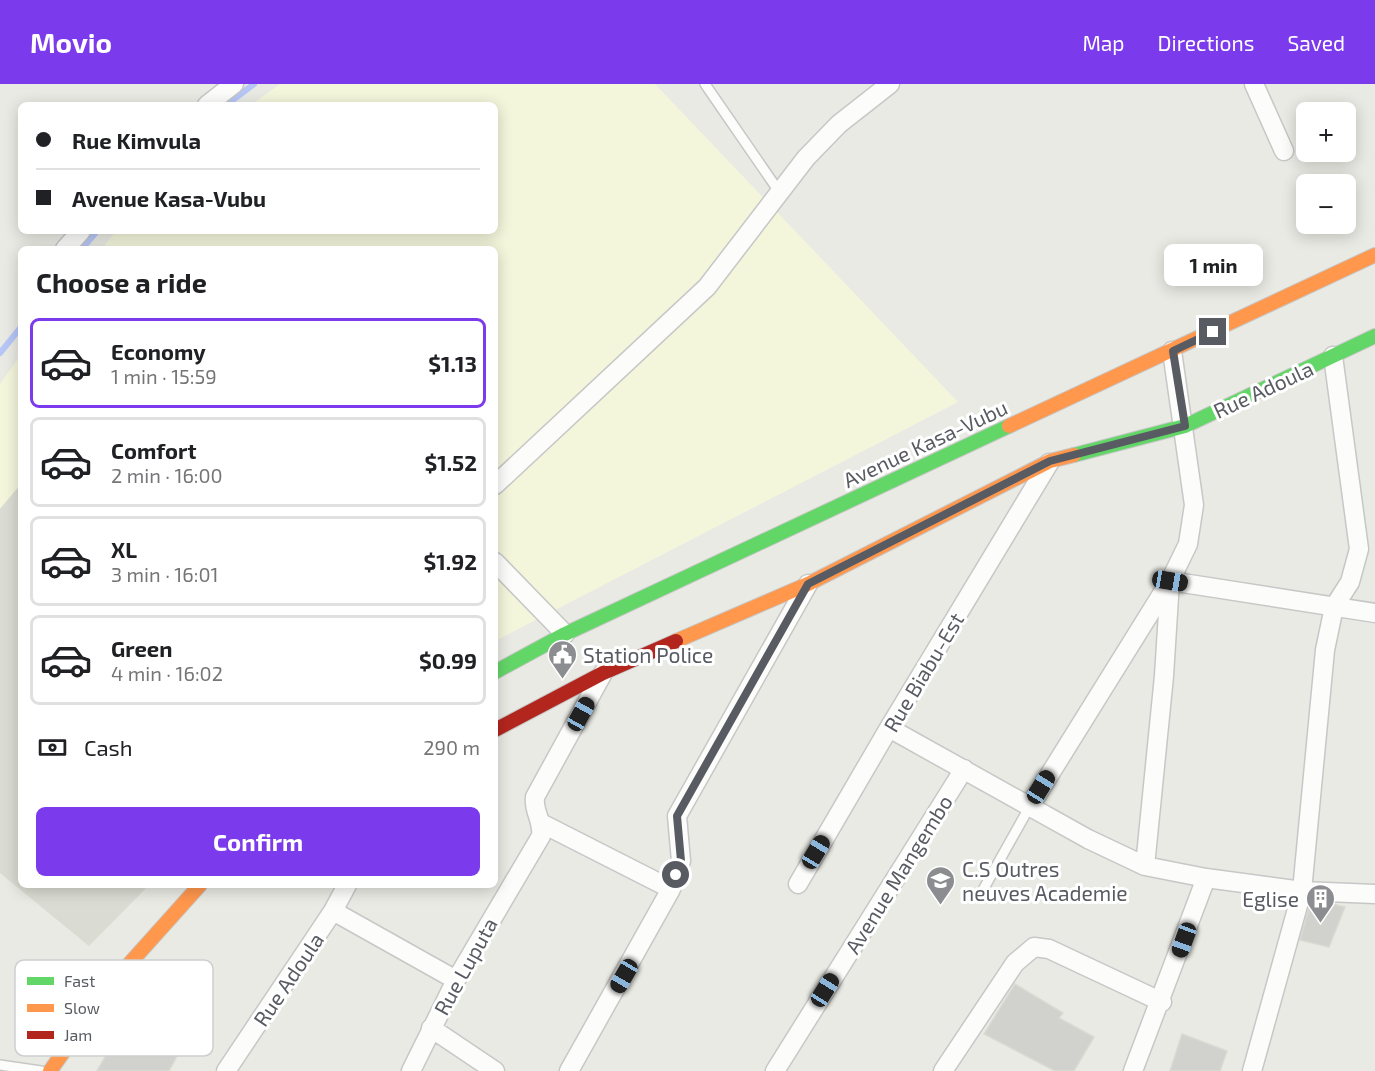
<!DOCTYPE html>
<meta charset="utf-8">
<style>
body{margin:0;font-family:"Exo 2",sans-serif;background:#f6f6f6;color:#202124;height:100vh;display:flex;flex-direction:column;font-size:22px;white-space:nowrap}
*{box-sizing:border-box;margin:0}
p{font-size:20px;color:#757577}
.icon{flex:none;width:33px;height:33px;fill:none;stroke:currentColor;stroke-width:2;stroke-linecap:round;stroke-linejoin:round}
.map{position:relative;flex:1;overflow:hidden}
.sheet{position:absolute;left:18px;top:162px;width:480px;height:642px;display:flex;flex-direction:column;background:#fff;border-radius:9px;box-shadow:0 3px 15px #0003}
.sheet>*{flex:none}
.top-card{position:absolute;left:18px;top:18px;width:480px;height:132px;border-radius:9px;box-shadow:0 3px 15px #0003;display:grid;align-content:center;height:132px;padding:0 18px;background:#fff}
.fabs{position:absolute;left:1296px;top:18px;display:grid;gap:12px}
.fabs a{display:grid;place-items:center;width:60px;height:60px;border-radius:9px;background:#fff;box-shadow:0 3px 15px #0003;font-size:30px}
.end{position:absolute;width:27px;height:27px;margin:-14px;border:8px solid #595b63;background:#fff;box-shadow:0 0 0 3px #fff}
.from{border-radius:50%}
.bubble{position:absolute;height:42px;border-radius:9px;background:#fff;box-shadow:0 3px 15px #0003;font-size:20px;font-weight:700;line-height:42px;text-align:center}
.car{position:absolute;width:18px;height:36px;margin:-18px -9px;border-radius:8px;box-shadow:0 0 4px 2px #0007;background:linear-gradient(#222 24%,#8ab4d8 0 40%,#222 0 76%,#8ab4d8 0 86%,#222 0)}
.top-card b{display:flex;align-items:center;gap:21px;height:57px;font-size:22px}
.top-card b+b{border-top:2px solid #e0e0e0}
.top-card i{width:15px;height:15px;background:#202124}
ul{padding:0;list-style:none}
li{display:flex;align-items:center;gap:18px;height:90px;margin:0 12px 9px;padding:0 6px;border:3px solid #e0e0e0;border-radius:9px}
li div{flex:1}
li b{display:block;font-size:22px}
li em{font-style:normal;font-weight:700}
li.active{border-color:#7c3aed}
li>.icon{width:54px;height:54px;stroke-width:1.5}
h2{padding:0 18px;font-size:27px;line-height:72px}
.pay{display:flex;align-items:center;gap:15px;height:66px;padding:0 18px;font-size:22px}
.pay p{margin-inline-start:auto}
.primary-button{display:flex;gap:12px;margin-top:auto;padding:12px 18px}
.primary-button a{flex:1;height:69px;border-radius:9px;background:#7c3aed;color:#fff;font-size:24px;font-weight:700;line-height:69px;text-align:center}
header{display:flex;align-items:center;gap:36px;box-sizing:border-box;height:84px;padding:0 30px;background:#7c3aed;color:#fff}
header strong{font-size:28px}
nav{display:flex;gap:33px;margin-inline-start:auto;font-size:21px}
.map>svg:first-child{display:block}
.commercial{fill:#f3f6db}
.education{fill:#dadbd2}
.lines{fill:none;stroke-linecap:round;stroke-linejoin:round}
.stream{stroke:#b6c6f7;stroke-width:6}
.building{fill:#d1d1cd;stroke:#dadad3;stroke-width:1.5}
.lane-casing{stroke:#c7c7c7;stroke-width:12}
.street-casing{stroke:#c7c7c7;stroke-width:21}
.fast-casing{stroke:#c6c6c6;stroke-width:16}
.slow-casing{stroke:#c6c6c6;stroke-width:16}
.jam-casing{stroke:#c6c6c6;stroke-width:16}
.lane{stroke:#fcfcfb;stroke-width:9}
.street{stroke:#fcfcfb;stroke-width:18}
.fast{stroke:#63d668;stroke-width:14}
.slow{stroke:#ff974d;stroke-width:14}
.jam{stroke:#b3261e;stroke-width:14}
.route{stroke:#595b63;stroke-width:8}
.labels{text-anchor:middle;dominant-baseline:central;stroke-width:6;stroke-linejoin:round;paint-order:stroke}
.street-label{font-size:21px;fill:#595b63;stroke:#fff}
.poi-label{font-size:21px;fill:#595b63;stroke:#fff;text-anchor:start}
.key{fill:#fff;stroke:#cdced0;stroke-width:1.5}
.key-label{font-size:16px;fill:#595b63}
</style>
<header>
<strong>Movio</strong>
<nav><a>Map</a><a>Directions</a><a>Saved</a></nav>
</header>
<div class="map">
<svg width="1375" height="987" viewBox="0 0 1375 987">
<rect width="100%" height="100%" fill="#eaeae4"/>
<path class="commercial" d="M280 0H655L958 318 495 557V165H102L116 147H495V21H251Z
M21 271V400L0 425V300Z"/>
<path class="education" d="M21 400V801H149L89 862 0 789V425Z"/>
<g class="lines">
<path class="stream" d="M226 21 254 0
M82 165 97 147
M0 269 21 243"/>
</g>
<path class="building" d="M1310 820H1333L1345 823 1329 863 1300 856Z
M1015 900 1063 929 1059 934 1094 953 1074 987H1055L984 950Z
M123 941 177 972 169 987H97Z
M1182 950 1227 967 1220 987H1170Z"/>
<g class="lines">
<defs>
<path id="lane" d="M705 0 780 109
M979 813 1030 722
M0 981 41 987"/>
<path id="street" d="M1254 0 1284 67
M207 21 234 0
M65 165 81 147
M495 401 707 203 806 74 839 40 890 0
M495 478 565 550
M889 644 1088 755 1145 782 1206 794 1302 807 1375 810
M1030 722 1170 497 1375 529
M543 740 671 805
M1145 782 1164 592 1170 497 1188 460 1194 421 1172 267
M798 800 889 644 1049 379
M333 827 456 896
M431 944 495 987
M226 987 333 827 347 801
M411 987 456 896 541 752C543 736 533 728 535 713L603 589
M569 987 671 805 681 777 677 732 808 500
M775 987 964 685
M943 987 1015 879 1034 863 1049 865 1162 918
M1133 987 1206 794
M1252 987 1302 807 1325 566 1334 523 1350 498 1359 465 1333 272"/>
<path id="fast" d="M1074 371 1185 342 1375 252
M495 588 565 550 1009 342"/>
<path id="slow" d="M1009 342 1375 171
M676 557 808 500 1050 377 1074 371
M50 987 113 898 200 801"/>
<path id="jam" d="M495 646 603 589 676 557"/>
</defs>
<use href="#lane" class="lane-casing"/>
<use href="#street" class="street-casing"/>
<use href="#fast" class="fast-casing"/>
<use href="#slow" class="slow-casing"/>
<use href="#jam" class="jam-casing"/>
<use href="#lane" class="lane"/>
<use href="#street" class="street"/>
<use href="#fast" class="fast"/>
<use href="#slow" class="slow"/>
<use href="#jam" class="jam"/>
</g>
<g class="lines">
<path class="route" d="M676 791 681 777 677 732 808 500 1050 377 1185 342 1173 267 1213 248"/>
</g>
<defs>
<symbol id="civic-pin" viewBox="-11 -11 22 30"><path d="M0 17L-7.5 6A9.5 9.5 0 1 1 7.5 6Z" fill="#8c8d90" stroke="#fff"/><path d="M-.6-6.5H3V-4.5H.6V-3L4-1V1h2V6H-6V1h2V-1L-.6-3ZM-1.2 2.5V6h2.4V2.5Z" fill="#fff"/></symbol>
<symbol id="school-pin" viewBox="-11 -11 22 30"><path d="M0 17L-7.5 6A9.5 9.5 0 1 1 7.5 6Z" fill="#8c8d90" stroke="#fff"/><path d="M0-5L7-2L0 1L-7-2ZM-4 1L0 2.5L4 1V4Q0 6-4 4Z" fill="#fff"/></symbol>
<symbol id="building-pin" viewBox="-11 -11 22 30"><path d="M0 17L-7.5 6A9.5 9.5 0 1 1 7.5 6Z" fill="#8c8d90" stroke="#fff"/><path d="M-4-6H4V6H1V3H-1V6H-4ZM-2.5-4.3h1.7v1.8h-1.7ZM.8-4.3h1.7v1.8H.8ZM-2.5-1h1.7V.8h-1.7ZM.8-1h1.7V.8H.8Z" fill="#fff"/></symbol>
</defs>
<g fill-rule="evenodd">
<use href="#civic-pin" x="546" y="554" width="33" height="45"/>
<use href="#school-pin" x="924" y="780" width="33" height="45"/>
<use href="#building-pin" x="1304" y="798" width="33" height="45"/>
</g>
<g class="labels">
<g class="street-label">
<text transform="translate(1263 305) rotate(-25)">Rue Adoula</text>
<text transform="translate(925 359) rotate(-25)">Avenue Kasa-Vubu</text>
<text transform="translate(923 588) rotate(-59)">Rue Biabu-Est</text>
<text transform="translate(898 790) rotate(-58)">Avenue Mangembo</text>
<text transform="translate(465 882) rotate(-61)">Rue Luputa</text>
<text transform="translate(288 895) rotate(-56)">Rue Adoula</text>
</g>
<g class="poi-label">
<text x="583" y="570">Station Police</text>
<text x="962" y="784">C.S Outres<tspan x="962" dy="24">neuves Academie</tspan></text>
<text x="1299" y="814" text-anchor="end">Eglise</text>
</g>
</g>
<rect x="15" y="876" width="198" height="96" rx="9" class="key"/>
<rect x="27" y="893" width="27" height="8" fill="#63d668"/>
<rect x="27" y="920" width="27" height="8" fill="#ff974d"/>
<rect x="27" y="947" width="27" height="8" fill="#b3261e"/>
<g class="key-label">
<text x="64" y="903">Fast</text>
<text x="64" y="930">Slow</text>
<text x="64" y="957">Jam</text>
</g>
</svg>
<div class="fabs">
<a>+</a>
<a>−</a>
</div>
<i class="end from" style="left:676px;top:791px"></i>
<i class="end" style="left:1213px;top:248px"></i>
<div class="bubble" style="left:1164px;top:160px;width:99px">1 min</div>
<i class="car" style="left:1170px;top:497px;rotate:99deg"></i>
<i class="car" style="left:581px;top:630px;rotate:29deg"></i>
<i class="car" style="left:1041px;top:703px;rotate:32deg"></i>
<i class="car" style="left:816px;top:768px;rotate:31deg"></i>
<i class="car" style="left:1184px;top:856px;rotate:200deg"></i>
<i class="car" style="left:624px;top:892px;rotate:210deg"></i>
<i class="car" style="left:825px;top:906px;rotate:32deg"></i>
<div class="top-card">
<b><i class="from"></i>Rue Kimvula</b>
<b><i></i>Avenue Kasa-Vubu</b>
</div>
<section class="sheet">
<h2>Choose a ride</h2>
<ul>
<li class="active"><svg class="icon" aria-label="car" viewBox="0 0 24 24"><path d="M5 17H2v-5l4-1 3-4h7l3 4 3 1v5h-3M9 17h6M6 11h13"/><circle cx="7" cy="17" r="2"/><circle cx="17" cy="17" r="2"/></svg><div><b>Economy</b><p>1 min · 15:59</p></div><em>$1.13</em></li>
<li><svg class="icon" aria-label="car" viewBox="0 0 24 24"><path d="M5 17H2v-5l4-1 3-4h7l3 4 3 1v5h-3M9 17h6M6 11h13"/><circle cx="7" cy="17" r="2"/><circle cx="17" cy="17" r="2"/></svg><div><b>Comfort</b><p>2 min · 16:00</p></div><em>$1.52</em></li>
<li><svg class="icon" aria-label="car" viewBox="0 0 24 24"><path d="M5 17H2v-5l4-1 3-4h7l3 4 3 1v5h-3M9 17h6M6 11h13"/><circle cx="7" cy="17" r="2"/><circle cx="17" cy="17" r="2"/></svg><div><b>XL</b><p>3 min · 16:01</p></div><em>$1.92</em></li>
<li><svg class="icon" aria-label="car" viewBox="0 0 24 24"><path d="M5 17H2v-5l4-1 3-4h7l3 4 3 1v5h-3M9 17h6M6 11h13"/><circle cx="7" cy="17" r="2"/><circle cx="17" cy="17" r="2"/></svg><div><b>Green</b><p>4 min · 16:02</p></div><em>$0.99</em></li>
</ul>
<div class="pay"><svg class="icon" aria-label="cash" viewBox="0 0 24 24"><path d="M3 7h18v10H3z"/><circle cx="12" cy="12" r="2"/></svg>Cash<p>290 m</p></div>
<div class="primary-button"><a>Confirm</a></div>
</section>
</div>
